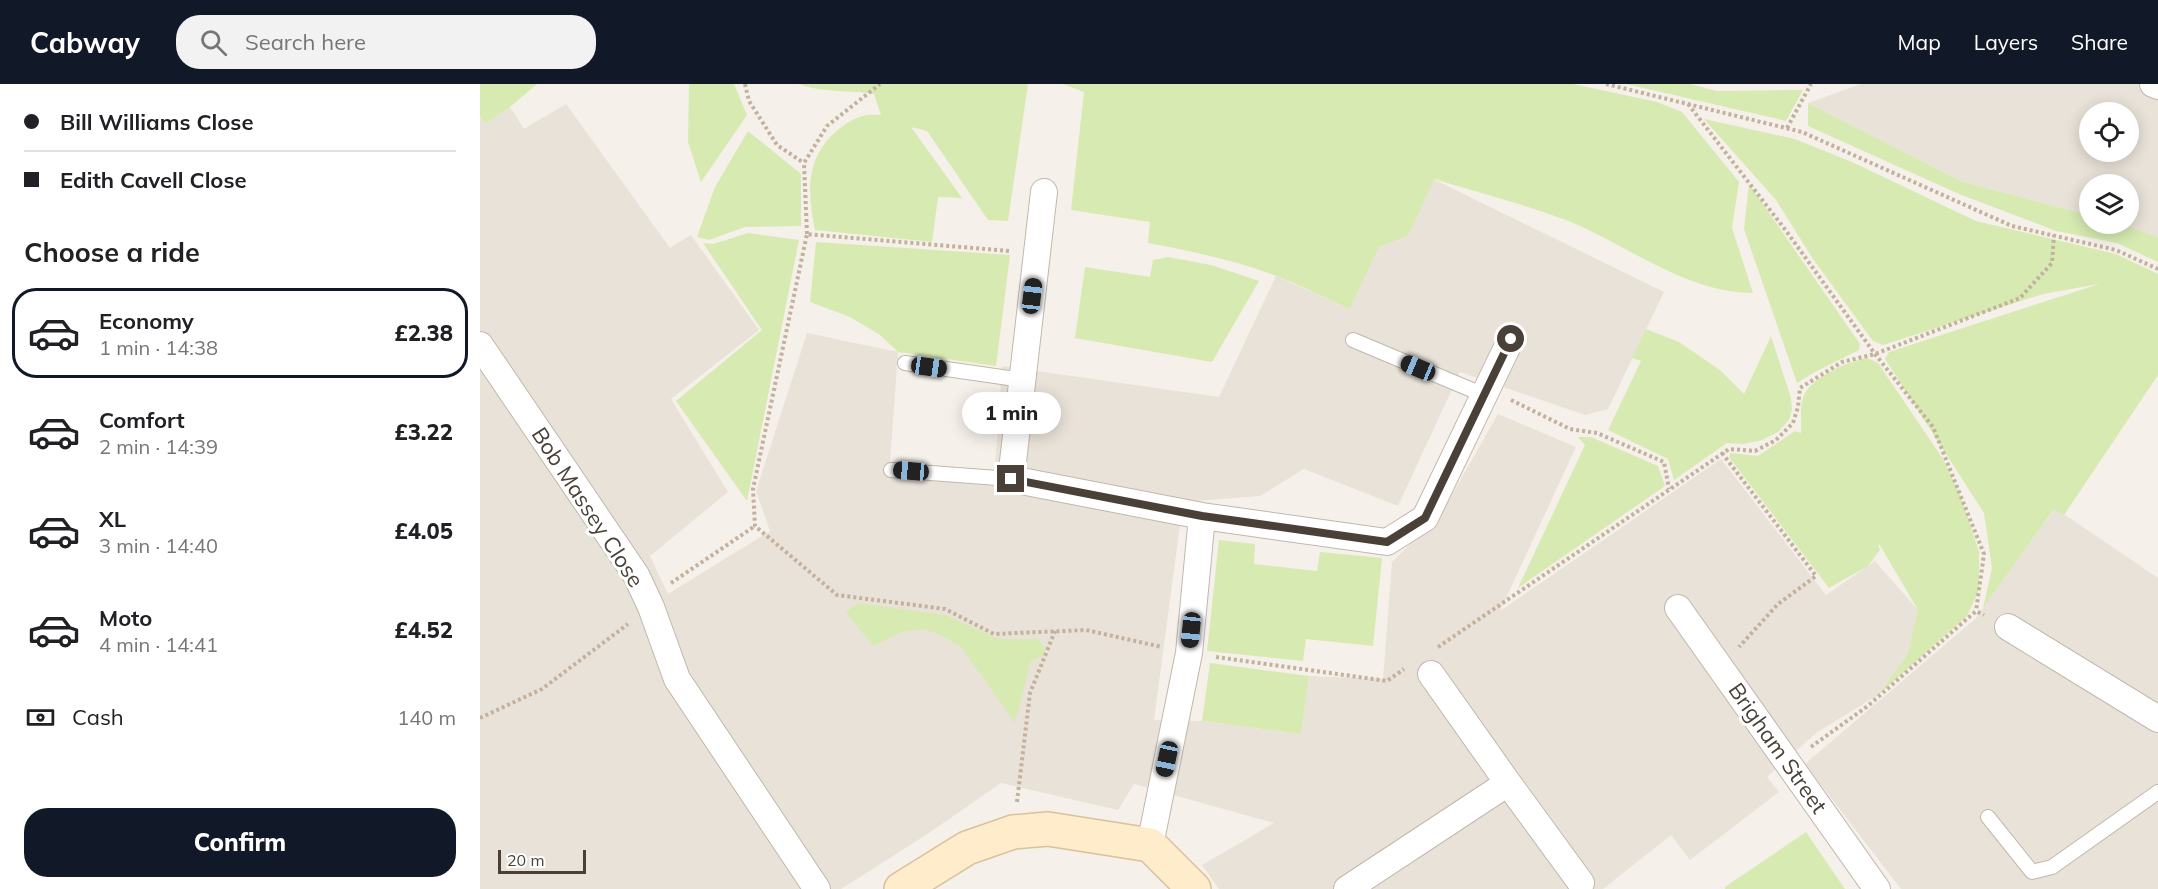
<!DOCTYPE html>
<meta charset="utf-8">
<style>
body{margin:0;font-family:Mulish,sans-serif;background:#f2f2f2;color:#202124;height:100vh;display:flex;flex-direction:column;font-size:22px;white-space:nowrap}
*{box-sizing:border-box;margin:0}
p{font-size:20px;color:#757577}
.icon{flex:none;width:33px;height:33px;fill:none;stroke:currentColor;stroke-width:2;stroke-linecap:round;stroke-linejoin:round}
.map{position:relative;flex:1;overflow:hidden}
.sheet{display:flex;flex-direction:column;background:#fff;width:480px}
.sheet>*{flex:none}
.top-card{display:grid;align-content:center;height:132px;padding:0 24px;background:#fff}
.fabs{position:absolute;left:1599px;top:18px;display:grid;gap:12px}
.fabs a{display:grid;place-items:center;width:60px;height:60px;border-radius:50%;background:#fff;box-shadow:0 3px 15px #0003;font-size:30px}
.scale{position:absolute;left:18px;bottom:15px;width:88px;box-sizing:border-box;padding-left:6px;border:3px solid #494038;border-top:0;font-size:16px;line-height:21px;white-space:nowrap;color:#494038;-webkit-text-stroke:4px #fff;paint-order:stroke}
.end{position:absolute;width:27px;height:27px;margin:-14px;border:8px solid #494038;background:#fff;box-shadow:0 0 0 3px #fff}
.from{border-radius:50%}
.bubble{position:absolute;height:42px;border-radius:21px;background:#fff;box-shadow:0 3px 15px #0003;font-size:20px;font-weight:800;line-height:42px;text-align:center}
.car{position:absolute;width:18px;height:36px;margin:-18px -9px;border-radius:8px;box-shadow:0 0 4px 2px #0007;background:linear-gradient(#222 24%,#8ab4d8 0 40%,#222 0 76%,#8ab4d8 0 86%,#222 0)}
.top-card b{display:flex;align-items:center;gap:21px;height:57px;font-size:22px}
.top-card b+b{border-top:2px solid #e0e0e0}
.top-card i{width:15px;height:15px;background:#202124}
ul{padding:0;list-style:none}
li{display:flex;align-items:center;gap:18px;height:90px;margin:0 12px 9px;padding:0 12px;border:3px solid transparent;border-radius:24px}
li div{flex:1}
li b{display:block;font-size:22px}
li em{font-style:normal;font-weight:800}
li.selected{border-color:#111827}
li>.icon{width:54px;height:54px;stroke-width:1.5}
h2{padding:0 24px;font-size:27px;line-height:72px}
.pay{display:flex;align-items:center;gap:15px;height:66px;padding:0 24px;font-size:22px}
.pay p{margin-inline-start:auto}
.primary-button{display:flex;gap:12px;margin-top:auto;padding:12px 24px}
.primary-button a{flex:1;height:69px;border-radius:24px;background:#111827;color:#fff;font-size:24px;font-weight:800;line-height:69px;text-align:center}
header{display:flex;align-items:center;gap:36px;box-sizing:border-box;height:84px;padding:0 30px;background:#111827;color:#fff}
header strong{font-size:28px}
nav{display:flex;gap:33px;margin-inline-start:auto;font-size:21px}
.search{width:420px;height:54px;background:#f2f2f2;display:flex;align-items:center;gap:15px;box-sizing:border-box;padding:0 21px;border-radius:24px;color:#757577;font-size:22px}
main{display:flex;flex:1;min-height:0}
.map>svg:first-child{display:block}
.residential{fill:#e9e2d8;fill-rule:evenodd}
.green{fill:#d7eab2}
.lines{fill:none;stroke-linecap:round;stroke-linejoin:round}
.lane-casing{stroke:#c1b7ac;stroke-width:16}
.street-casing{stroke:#c1b7ac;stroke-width:28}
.secondary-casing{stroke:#d9c19b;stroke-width:36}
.path{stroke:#c3b19d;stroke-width:4;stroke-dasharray:3 3;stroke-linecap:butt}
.lane{stroke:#fff;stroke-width:14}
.street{stroke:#fff;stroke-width:26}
.secondary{stroke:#ffecca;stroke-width:33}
.route{stroke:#494038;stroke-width:8}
.labels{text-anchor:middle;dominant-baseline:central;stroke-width:6;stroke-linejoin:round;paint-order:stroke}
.street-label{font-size:22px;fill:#494038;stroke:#fff}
</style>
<header>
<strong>Cabway</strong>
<div class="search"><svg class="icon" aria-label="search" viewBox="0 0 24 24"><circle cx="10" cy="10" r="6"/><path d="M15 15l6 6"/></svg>Search here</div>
<nav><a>Map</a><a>Layers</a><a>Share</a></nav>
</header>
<main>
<section class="sheet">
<div class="top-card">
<b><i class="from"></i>Bill Williams Close</b>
<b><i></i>Edith Cavell Close</b>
</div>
<h2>Choose a ride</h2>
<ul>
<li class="selected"><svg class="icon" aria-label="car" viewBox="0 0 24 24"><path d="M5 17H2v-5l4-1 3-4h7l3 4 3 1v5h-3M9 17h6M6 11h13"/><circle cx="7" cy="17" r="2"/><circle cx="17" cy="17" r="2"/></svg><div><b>Economy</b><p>1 min · 14:38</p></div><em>£2.38</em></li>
<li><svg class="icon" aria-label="car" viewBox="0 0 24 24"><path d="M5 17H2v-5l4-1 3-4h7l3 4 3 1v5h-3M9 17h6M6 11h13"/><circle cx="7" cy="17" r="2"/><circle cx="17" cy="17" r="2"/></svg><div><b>Comfort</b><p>2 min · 14:39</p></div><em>£3.22</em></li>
<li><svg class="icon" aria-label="car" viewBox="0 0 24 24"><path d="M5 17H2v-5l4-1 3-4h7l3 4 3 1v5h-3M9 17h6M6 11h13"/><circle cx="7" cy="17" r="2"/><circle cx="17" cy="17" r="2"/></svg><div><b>XL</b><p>3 min · 14:40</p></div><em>£4.05</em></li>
<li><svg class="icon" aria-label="car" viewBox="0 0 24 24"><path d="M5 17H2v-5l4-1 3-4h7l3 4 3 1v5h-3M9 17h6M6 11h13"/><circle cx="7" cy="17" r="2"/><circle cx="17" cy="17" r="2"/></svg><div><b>Moto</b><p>4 min · 14:41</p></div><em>£4.52</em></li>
</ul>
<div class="pay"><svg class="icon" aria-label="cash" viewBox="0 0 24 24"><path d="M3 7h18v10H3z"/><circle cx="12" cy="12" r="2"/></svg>Cash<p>140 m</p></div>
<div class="primary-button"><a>Confirm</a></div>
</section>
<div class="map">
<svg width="1678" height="805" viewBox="0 0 1678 805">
<rect width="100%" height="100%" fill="#f5f0ea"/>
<path class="residential" d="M1381 0H1678V153L1643 140H1648V100H1610L1609 131 1483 98 1328 19ZM1610 28H1648V68H1610Z
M86 20 190 164 211 151 279 246 191 315 248 408 170 472 188 510 290 447 276 407 327 249 418 268 409 393 514 397 522 282 739 313 796 192 870 225 899 163 928 152 953 95 1184 208 1128 325 1105 331 980 288 918 422 824 385 780 412 703 418 674 636 722 637 821 650 829 592 903 595 912 478 961 430 1018 330 1096 363 1020 527 1241 375 1346 511 1395 477 1438 526 1427 571 1398 611 1336 649 1287 693 1299 708 1210 776 1191 751 1123 805H739L722 781 794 739 654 700 638 726 521 699 449 749 361 805H0V32L5 40 30 23 44 45Z
M1575 424 1678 494V805H1421L1325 680 1495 535Z"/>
<path class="green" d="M0 0H57L30 23 5 40 0 32Z
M209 0H254L267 31 221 98 208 58Z
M319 0H548L528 137 508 136 447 47 431 43 482 114 458 113 452 158 335 146C328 112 325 79 351 52 359 44 371 35 382 32 388 30 396 31 401 31L394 10C370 6 342 9 319 0Z
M583 0H1093L1177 18 1202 28 1259 98 1252 144 1273 209C1206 209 1146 160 1086 136 1043 120 997 108 954 95L928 152 899 163 870 225C845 214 820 201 794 191 753 176 711 167 668 159L670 138 591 126 604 8Z
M1146 0H1210L1237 7 1323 6 1306 37Z
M1328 19 1483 98 1609 131 1610 140H1643L1678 153V178L1637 159 1576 147 1479 110 1328 42Z
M1224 35 1315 55 1372 78 1496 137 1636 170 1678 190V291L1584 431 1574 425 1503 524 1512 484 1504 429 1405 275 1409 268 1619 200 1563 210 1403 261 1393 257 1333 175 1296 116Z
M268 47 321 90V142L265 143 229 156 217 153 235 103Z
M1269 100 1380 260 1379 266 1333 289 1317 299 1264 145Z
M268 149 319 156 267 417 196 317 282 246 223 159 233 160Z
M336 158 530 171 516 282 418 268 400 251 370 233 330 218Z
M688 173 731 181 779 197 732 278 595 254 605 183 670 193 673 176Z
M1166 245 1199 258 1240 286 1264 310 1291 252 1311 314 1312 326 1309 336 1298 348 1282 356 1264 360 1247 359 1194 396 1188 375 1128 346 1161 277 1152 274Z
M1387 274 1398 279 1463 375 1481 413 1499 468V506L1487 532 1398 611 1427 571 1438 526 1401 463 1397 458 1400 466 1388 482 1349 504 1249 373 1250 369 1278 372 1315 347 1321 349C1322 337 1319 323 1324 311 1332 293 1369 277 1387 274Z
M1098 353H1111L1178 382 1185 402 1038 504 1105 361Z
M739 456 775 460 774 480 837 487 840 468 902 474 893 562 826 555 823 577 727 567Z
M378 519 465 531 519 555H557L565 563 563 572 551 577 535 639 482 564 463 552 444 545 422 548 393 562 366 528Z
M730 579 829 592 821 650 722 637Z
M1326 748 1365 805H1245V803Z"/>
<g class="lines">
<defs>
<path id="lane" d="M873 256 1004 311
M425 279 542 296
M411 386 531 395
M1508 733 1552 788 1572 783 1678 708"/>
<path id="street" d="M1673 0 1678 2
M564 108 531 395 722 432
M0 261 156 491 171 523 197 595 337 805
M1198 524 1397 805
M1528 543 1678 635
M951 590 1028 699
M670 761 709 569 722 432 907 458 945 434 1031 255
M867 805 1028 699 1101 799"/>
<path id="secondary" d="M421 805 487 764 533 748 568 745 670 761 714 805"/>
</defs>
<use href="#lane" class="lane-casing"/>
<use href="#street" class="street-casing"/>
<use href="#secondary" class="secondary-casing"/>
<path class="path" d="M265 0 269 17 297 61 324 79
M1126 0 1322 48 1532 142 1636 166 1678 185
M1208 20 1304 144 1395 270 1453 343 1504 470 1496 527
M1307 44 1331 0
M327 150 324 79 347 42 400 0
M529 167 327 150 273 405 275 442 357 511 465 525 514 550 606 546 682 563
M1031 316 1090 345 1117 349 1184 378 1189 405
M1242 369 1336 492 1298 520 1259 563
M191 499 275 442
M958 563 1249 365 1275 367 1296 356 1313 339 1318 323 1320 304 1362 278 1395 270 1540 214 1572 179 1574 151
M736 573 907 597 924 585
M0 634 62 605 148 540
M1331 663 1389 621 1496 527 1504 531
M537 718 550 609 575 547"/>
<use href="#lane" class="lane"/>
<use href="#street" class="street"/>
<use href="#secondary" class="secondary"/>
</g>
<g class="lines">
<path class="route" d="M531 395 722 432 907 458 945 434 1031 255"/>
</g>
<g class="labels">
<g class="street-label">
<text transform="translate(108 423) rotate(57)">Bob Massey Close</text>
<text transform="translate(1298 664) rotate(55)">Brigham Street</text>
</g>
</g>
</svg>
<div class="fabs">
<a><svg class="icon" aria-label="locate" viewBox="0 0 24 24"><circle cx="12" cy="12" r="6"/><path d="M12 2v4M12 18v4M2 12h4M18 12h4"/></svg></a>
<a><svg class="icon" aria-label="layers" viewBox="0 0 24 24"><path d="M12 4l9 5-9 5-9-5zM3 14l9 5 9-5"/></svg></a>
</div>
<div class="scale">20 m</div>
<i class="end from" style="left:1031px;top:255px"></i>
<i class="end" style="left:531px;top:395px"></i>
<div class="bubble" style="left:482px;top:308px;width:99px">1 min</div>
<i class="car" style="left:552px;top:212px;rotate:7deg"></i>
<i class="car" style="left:449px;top:283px;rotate:98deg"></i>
<i class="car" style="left:938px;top:284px;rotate:293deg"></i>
<i class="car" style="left:431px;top:387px;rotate:275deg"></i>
<i class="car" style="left:711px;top:546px;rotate:186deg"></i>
<i class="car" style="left:687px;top:675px;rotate:192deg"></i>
</div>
</main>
